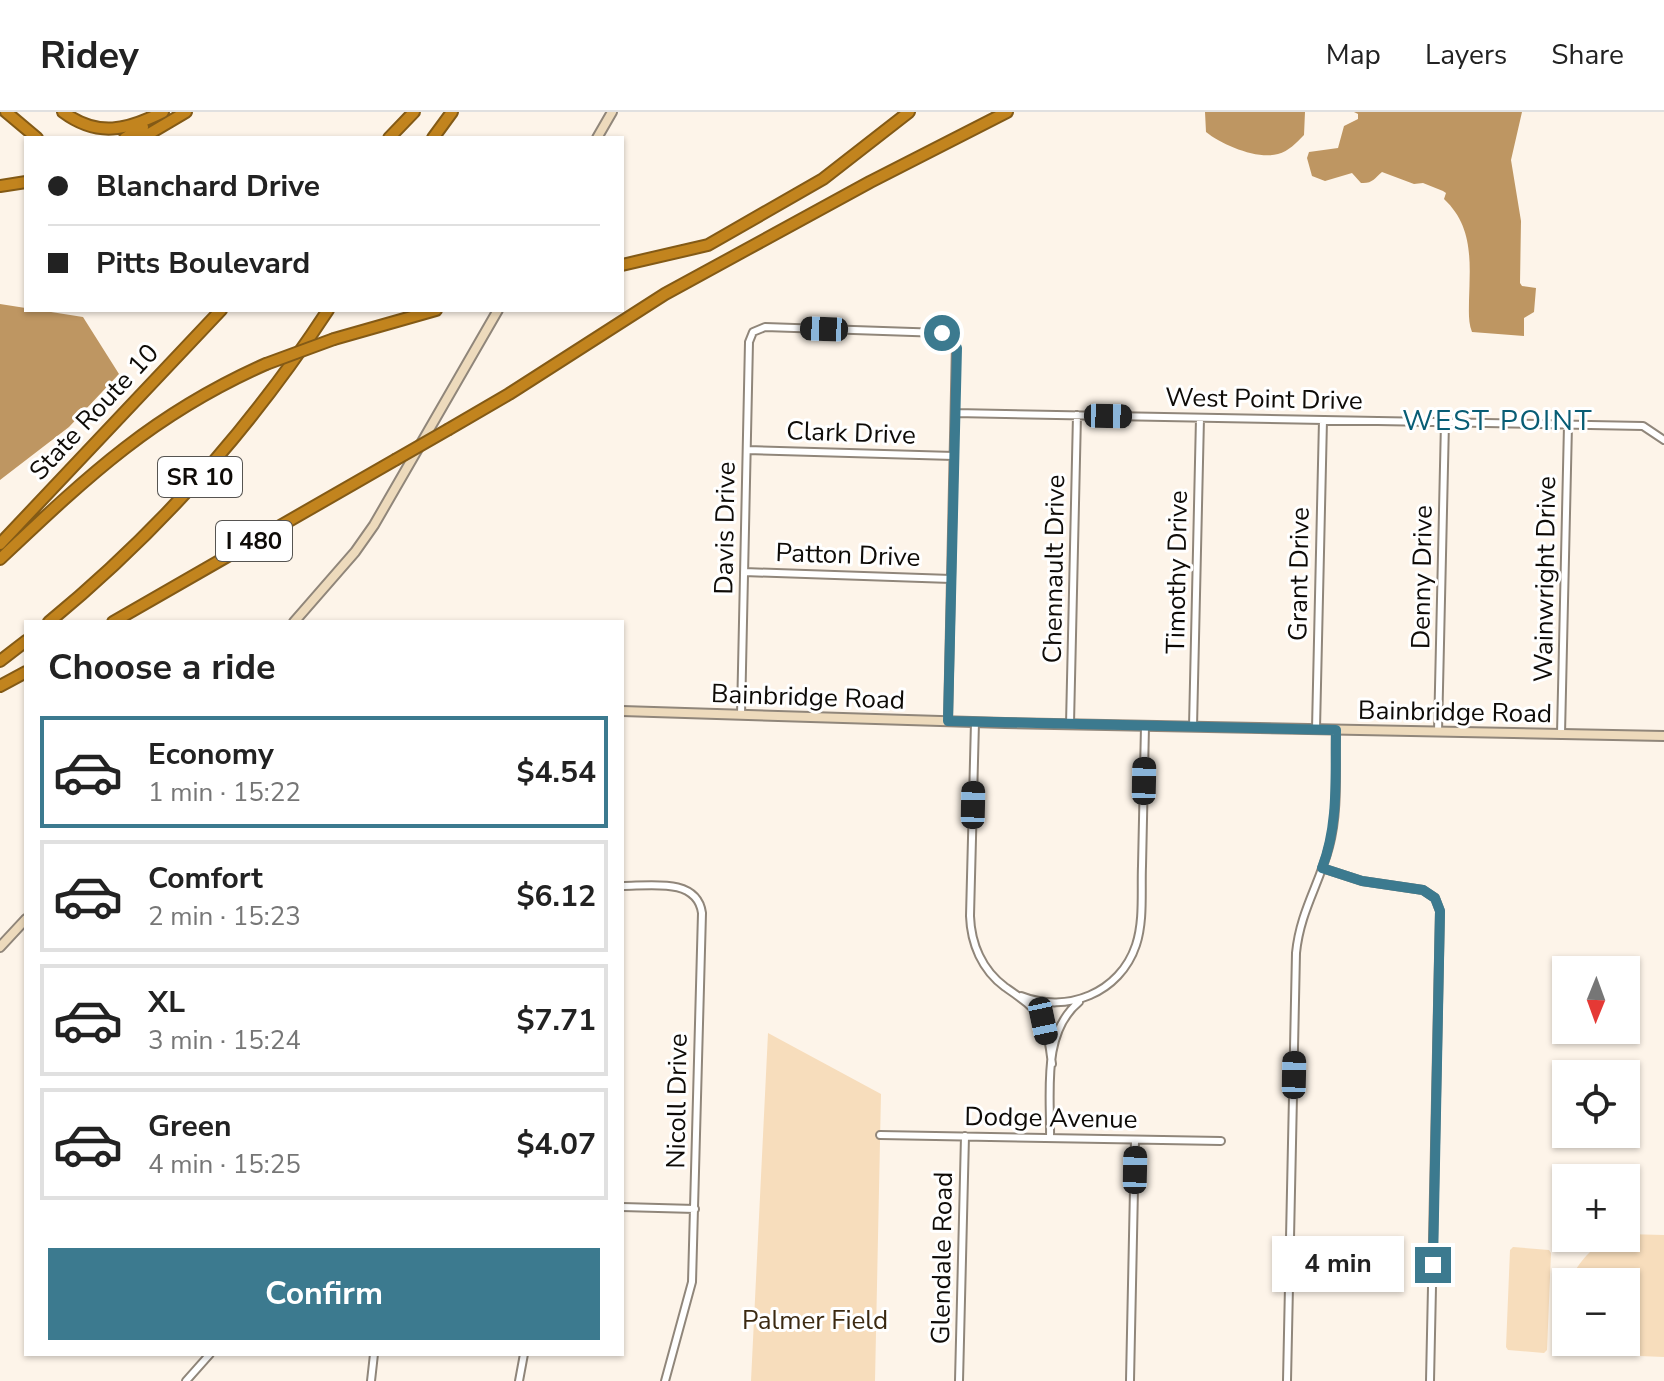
<!DOCTYPE html>
<meta charset="utf-8">
<style>
body{margin:0;font-family:"Nunito Sans",sans-serif;background:#f6f6f6;color:#222;height:100vh;display:flex;flex-direction:column;font-size:30px;white-space:nowrap}
*{box-sizing:border-box;margin:0}
p{font-size:26px;color:#767676}
.icon{flex:none;width:44px;height:44px;fill:none;stroke:currentColor;stroke-width:2;stroke-linecap:round;stroke-linejoin:round}
.map{position:relative;flex:1;overflow:hidden}
.drawer{position:absolute;left:24px;top:508px;width:600px;height:736px;display:flex;flex-direction:column;background:#fff;border-radius:0px;box-shadow:0 2px 6px #0004}
.drawer>*{flex:none}
.hud{position:absolute;left:24px;top:24px;width:600px;height:176px;border-radius:0px;box-shadow:0 2px 6px #0004;display:grid;align-content:center;height:176px;padding:0 24px;background:#fff}
.needle{width:52px;rotate:181deg}
.controls{position:absolute;left:1552px;top:844px;display:grid;gap:16px}
.controls a{display:grid;place-items:center;width:88px;height:88px;border-radius:0px;background:#fff;box-shadow:0 2px 6px #0004;font-size:40px}
.end{position:absolute;width:36px;height:36px;margin:-18px;border:10px solid #3c7a8f;background:#fff;box-shadow:0 0 0 4px #fff}
.from{border-radius:50%}
.bubble{position:absolute;height:56px;border-radius:0px;background:#fff;box-shadow:0 2px 6px #0004;font-size:26px;font-weight:700;line-height:56px;text-align:center}
.car{position:absolute;width:24px;height:48px;margin:-24px -12px;border-radius:10px;box-shadow:0 0 6px 2px #0007;background:linear-gradient(#222 24%,#8ab4d8 0 40%,#222 0 76%,#8ab4d8 0 86%,#222 0)}
.hud b{display:flex;align-items:center;gap:28px;height:76px;font-size:30px}
.hud b+b{border-top:2px solid #e0e0e0}
.hud i{width:20px;height:20px;background:#222}
ul{padding:0;list-style:none}
li{display:flex;align-items:center;gap:24px;height:112px;margin:0 16px 12px;padding:0 8px;border:4px solid #e0e0e0;border-radius:0px}
li div{flex:1}
li b{display:block;font-size:30px}
li em{font-style:normal;font-weight:700}
li.active{border-color:#3c7a8f}
li>.icon{width:72px;height:72px;stroke-width:1.5}
h2{padding:0 24px;font-size:36px;line-height:96px}
.action{display:flex;gap:16px;margin-top:auto;padding:16px 24px}
.action a{flex:1;height:92px;border-radius:0px;background:#3c7a8f;color:#fff;font-size:32px;font-weight:700;line-height:92px;text-align:center}
header{display:flex;align-items:center;gap:48px;box-sizing:border-box;height:112px;padding:0 40px;background:#fff;border-bottom:2px solid #e0e0e0}
header strong{font-size:38px}
nav{display:flex;gap:44px;margin-inline-start:auto;font-size:28px}
.map>svg:first-child{display:block}
.green{fill:#f7ddbc}
.water{fill:#be9662}
.lines{fill:none;stroke-linecap:round;stroke-linejoin:round}
.street-casing{stroke:#90867a;stroke-width:10}
.secondary-casing{stroke:#90867a;stroke-width:12}
.highway-casing{stroke:#835a16;stroke-width:14}
.street{stroke:#fff;stroke-width:6}
.secondary{stroke:#eddabc;stroke-width:8}
.highway{stroke:#c2841e;stroke-width:10}
.highway-bridge-casing{stroke:#835a16;stroke-width:14;stroke-linecap:butt}
.highway-bridge{stroke:#c2841e;stroke-width:10}
.route{stroke:#3c7a8f;stroke-width:10}
.labels{text-anchor:middle;dominant-baseline:central;stroke-width:6;stroke-linejoin:round;paint-order:stroke}
.shield{fill:#fff;stroke:#565451;stroke-width:2}
.shield-label{font-size:24px;font-weight:bold;fill:#0e0b07}
.street-label{font-size:26px;fill:#0e0b07;stroke:#fff}
.park-label{font-size:26px;fill:#3b2911;stroke:#fff}
.neighbourhood-label{font-size:28px;letter-spacing:2px;fill:#085d74;stroke:#fff}
</style>
<header>
<strong>Ridey</strong>
<nav><a>Map</a><a>Layers</a><a>Share</a></nav>
</header>
<div class="map">
<svg width="1664" height="1269" viewBox="0 0 1664 1269">
<rect width="100%" height="100%" fill="#fdf4e9"/>
<path class="green" d="M768 921 881 982 875 1269H751Z
M1626 1122 1664 1123V1245L1590 1242 1570 1235V1230H1626V1170H1571C1573 1155 1597 1129 1612 1126 1617 1125 1621 1126 1626 1126Z
M1513 1135 1549 1138 1551 1141 1547 1238 1544 1241 1508 1238 1506 1235 1510 1138Z"/>
<path class="water" d="M1205 0H1305L1304 23C1296 31 1289 39 1278 42 1258 48 1222 33 1206 20Z
M1354 0H1522L1511 48 1521 109 1520 171 1522 174 1536 176 1534 200 1524 206V224L1472 220C1468 210 1469 199 1469 189 1470 151 1474 115 1444 87L1446 81 1443 79 1423 71 1414 72 1382 60C1375 66 1372 72 1361 71L1352 61 1325 69 1312 64 1307 46 1309 40 1338 36 1344 14 1358 7V2Z
M0 192 83 205 119 262 69 315 0 368Z"/>
<g class="lines">
<defs>
<path id="street" d="M955 301 1643 314 1664 328
M747 338 954 344
M744 460 951 467
M741 603 749 230 753 220 765 215 942 221 950 224 956 231 948 609
M975 610 970 804C971 832 982 858 1005 875 1018 884 1035 895 1042 909 1049 920 1050 939 1052 952
M1070 612 1077 303
M1193 615 1200 306
M1316 617 1323 308
M1438 620 1445 310
M1561 622 1568 313
M1322 756 1362 769 1423 778 1435 786 1440 799 1430 1269
M622 774C649 774 697 765 702 801L692 1170 665 1269
M1021 884C1067 902 1120 881 1136 833 1144 809 1141 780 1142 754 1143 707 1144 661 1145 614
M880 1023 1221 1029
M1050 1026C1051 982 1041 921 1079 890
M622 1095 695 1097
M186 1269 210 1242
M371 1269 374 1242
M519 1269 524 1242
M959 1269 965 1024
M1130 1269 1135 1028
M1287 1269 1296 841C1300 800 1319 773 1329 735 1339 698 1335 656 1336 618"/>
<path id="secondary" d="M597 26 612 0
M294 510 355 440 374 413 498 198
M622 599 1005 611 1664 624
M0 835 26 807"/>
<path id="highway" d="M6 0 37 26
M63 0C98 26 127 18 163 0
M125 26 143 15
M142 26 186 0
M389 26 414 0
M433 26 452 0
M0 74 26 70
M622 153 708 133 823 67 909 0
M334 227 436 198
M449 317 509 282 665 182 870 70 1007 0
M0 432 221 198
M0 447C88 364 153 302 266 252
M49 510C157 421 251 316 328 198
M113 510 395 348
M0 549 26 529
M0 574 26 560"/>
</defs>
<use href="#street" class="street-casing"/>
<use href="#secondary" class="secondary-casing"/>
<use href="#highway" class="highway-casing"/>
<use href="#street" class="street"/>
<use href="#secondary" class="secondary"/>
<use href="#highway" class="highway"/>
<defs>
<path id="highway-bridge" d="M266 252 334 227
M395 348 449 317"/>
</defs>
<use href="#highway-bridge" class="highway-bridge-casing"/>
<use href="#highway-bridge" class="highway-bridge"/>
</g>
<g class="lines">
<path class="route" d="M942 221 953 226 957 236 948 609 1336 618C1335 664 1339 712 1322 756L1362 769 1423 778 1435 786 1440 799 1433 1153"/>
</g>
<g class="labels">
<g class="shield">
<rect x="158" y="345" width="84" height="40" rx="6"/>
<rect x="216" y="409" width="76" height="40" rx="6"/>
</g>
<g class="shield-label">
<text x="200" y="365">SR 10</text>
<text x="254" y="429">I 480</text>
</g>
<g class="street-label">
<text transform="translate(1264 287) rotate(1)">West Point Drive</text>
<text transform="translate(94 300) rotate(-47)">State Route 10</text>
<text transform="translate(851 321) rotate(2)">Clark Drive</text>
<text transform="translate(725 416) rotate(-89)">Davis Drive</text>
<text transform="translate(848 443) rotate(2)">Patton Drive</text>
<text transform="translate(1054 457) rotate(-89)">Chennault Drive</text>
<text transform="translate(1177 460) rotate(-89)">Timothy Drive</text>
<text transform="translate(1299 462) rotate(-89)">Grant Drive</text>
<text transform="translate(1422 465) rotate(-89)">Denny Drive</text>
<text transform="translate(1545 467) rotate(-89)">Wainwright Drive</text>
<text transform="translate(808 585) rotate(2)">Bainbridge Road</text>
<text transform="translate(1455 600) rotate(1)">Bainbridge Road</text>
<text transform="translate(677 989) rotate(-89)">Nicoll Drive</text>
<text transform="translate(1051 1006) rotate(1)">Dodge Avenue</text>
<text transform="translate(942 1146) rotate(-89)">Glendale Road</text>
</g>
<g class="park-label">
<text x="815" y="1208">Palmer Field</text>
</g>
<g class="neighbourhood-label">
<text x="1498" y="309">WEST POINT</text>
</g>
</g>
</svg>
<div class="controls">
<a><svg class="needle" viewBox="-14 -14 28 28"><path d="M0-13l5 13h-10z" fill="#e53935"/><path d="M0 13l5-13h-10z" fill="#767676"/></svg></a>
<a><svg class="icon" aria-label="locate" viewBox="0 0 24 24"><circle cx="12" cy="12" r="6"/><path d="M12 2v4M12 18v4M2 12h4M18 12h4"/></svg></a>
<a>+</a>
<a>−</a>
</div>
<i class="end from" style="left:942px;top:221px"></i>
<i class="end" style="left:1433px;top:1153px"></i>
<div class="bubble" style="left:1272px;top:1124px;width:132px">4 min</div>
<i class="car" style="left:824px;top:217px;rotate:272deg"></i>
<i class="car" style="left:1108px;top:304px;rotate:91deg"></i>
<i class="car" style="left:1144px;top:669px;rotate:1deg"></i>
<i class="car" style="left:973px;top:693px;rotate:1deg"></i>
<i class="car" style="left:1043px;top:909px;rotate:168deg"></i>
<i class="car" style="left:1294px;top:963px;rotate:1deg"></i>
<i class="car" style="left:1135px;top:1058px;rotate:1deg"></i>
<div class="hud">
<b><i class="from"></i>Blanchard Drive</b>
<b><i></i>Pitts Boulevard</b>
</div>
<section class="drawer">
<h2>Choose a ride</h2>
<ul>
<li class="active"><svg class="icon" aria-label="car" viewBox="0 0 24 24"><path d="M5 17H2v-5l4-1 3-4h7l3 4 3 1v5h-3M9 17h6M6 11h13"/><circle cx="7" cy="17" r="2"/><circle cx="17" cy="17" r="2"/></svg><div><b>Economy</b><p>1 min · 15:22</p></div><em>$4.54</em></li>
<li><svg class="icon" aria-label="car" viewBox="0 0 24 24"><path d="M5 17H2v-5l4-1 3-4h7l3 4 3 1v5h-3M9 17h6M6 11h13"/><circle cx="7" cy="17" r="2"/><circle cx="17" cy="17" r="2"/></svg><div><b>Comfort</b><p>2 min · 15:23</p></div><em>$6.12</em></li>
<li><svg class="icon" aria-label="car" viewBox="0 0 24 24"><path d="M5 17H2v-5l4-1 3-4h7l3 4 3 1v5h-3M9 17h6M6 11h13"/><circle cx="7" cy="17" r="2"/><circle cx="17" cy="17" r="2"/></svg><div><b>XL</b><p>3 min · 15:24</p></div><em>$7.71</em></li>
<li><svg class="icon" aria-label="car" viewBox="0 0 24 24"><path d="M5 17H2v-5l4-1 3-4h7l3 4 3 1v5h-3M9 17h6M6 11h13"/><circle cx="7" cy="17" r="2"/><circle cx="17" cy="17" r="2"/></svg><div><b>Green</b><p>4 min · 15:25</p></div><em>$4.07</em></li>
</ul>
<div class="action"><a>Confirm</a></div>
</section>
</div>
